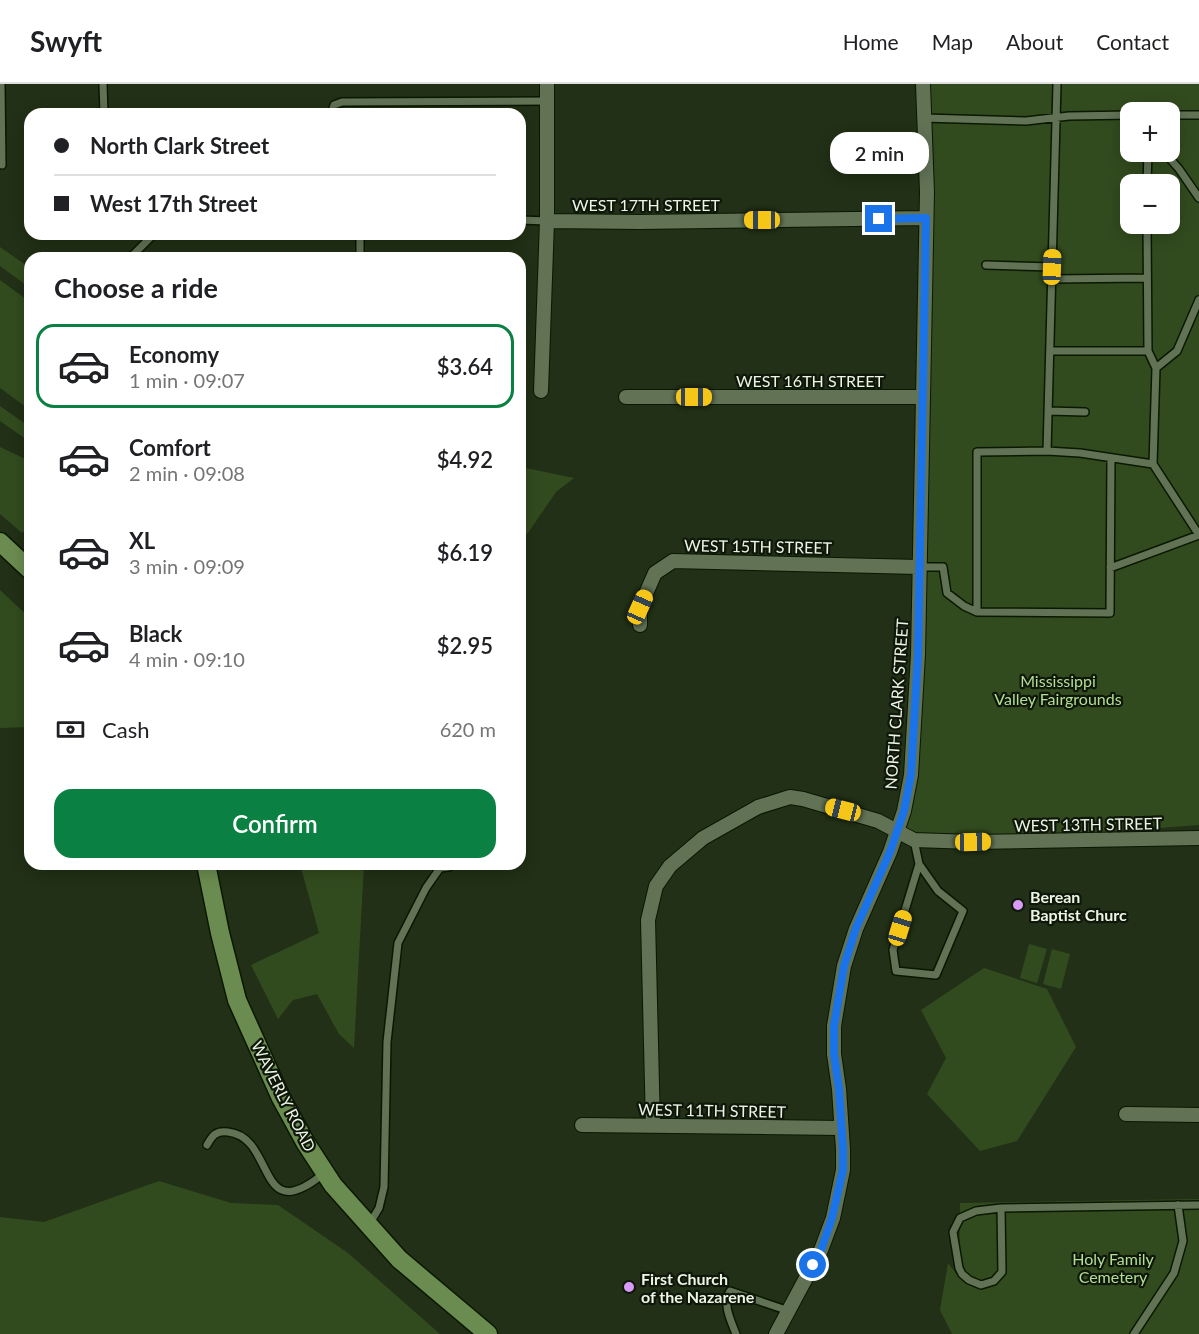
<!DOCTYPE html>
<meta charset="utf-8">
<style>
body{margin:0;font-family:Lato,sans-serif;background:#f6f6f6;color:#202124;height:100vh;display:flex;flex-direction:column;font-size:22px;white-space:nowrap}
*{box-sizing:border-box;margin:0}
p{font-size:20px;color:#757577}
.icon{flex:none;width:33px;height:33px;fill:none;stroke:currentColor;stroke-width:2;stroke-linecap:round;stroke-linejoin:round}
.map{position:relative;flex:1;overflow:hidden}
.side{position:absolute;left:24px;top:168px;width:502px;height:618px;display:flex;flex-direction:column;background:#fff;border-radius:18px;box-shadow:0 3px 15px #0003}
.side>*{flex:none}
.banner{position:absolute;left:24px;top:24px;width:502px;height:132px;border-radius:18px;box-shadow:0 3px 15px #0003;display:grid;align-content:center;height:132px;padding:0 30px;background:#fff}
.fabs{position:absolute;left:1120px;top:18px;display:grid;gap:12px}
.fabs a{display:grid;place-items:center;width:60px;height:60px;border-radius:12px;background:#fff;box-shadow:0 3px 15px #0003;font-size:30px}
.end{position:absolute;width:27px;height:27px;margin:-14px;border:8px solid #1a73e8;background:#fff;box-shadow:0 0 0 3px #fff}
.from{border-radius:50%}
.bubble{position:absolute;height:42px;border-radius:18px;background:#fff;box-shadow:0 3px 15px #0003;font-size:20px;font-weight:600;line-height:42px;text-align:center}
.car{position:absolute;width:18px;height:36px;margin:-18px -9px;border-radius:8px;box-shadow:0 0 4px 2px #0007;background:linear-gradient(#f5c518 24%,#345 0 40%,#f5c518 0 76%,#345 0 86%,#f5c518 0)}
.banner b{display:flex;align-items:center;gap:21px;height:57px;font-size:22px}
.banner b+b{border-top:2px solid #e0e0e0}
.banner i{width:15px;height:15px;background:#202124}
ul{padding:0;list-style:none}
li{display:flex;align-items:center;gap:18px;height:84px;margin:0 12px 9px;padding:0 18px;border:3px solid transparent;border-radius:18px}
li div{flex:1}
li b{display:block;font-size:22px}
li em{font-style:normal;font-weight:600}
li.current{border-color:#0b8043}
li>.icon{width:54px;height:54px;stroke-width:1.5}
h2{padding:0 30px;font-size:27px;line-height:72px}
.pay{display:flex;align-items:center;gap:15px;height:66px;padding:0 30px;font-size:22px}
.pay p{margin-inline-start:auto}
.primary-button{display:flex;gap:12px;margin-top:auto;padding:12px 30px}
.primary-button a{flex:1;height:69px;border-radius:18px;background:#0b8043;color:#fff;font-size:24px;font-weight:600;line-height:69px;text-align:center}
header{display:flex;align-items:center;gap:36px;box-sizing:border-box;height:84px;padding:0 30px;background:#fff;border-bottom:2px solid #e0e0e0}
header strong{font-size:28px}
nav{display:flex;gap:33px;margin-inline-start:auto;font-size:21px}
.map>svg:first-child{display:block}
.green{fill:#324b1e;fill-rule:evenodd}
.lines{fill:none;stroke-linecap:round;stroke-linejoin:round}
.lane-casing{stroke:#0a1801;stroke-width:10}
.street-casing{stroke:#0a1801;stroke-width:16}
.secondary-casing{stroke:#0a1801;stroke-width:21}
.lane{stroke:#617255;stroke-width:7}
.street{stroke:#617255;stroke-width:14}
.secondary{stroke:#6b8c50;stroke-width:18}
.route{stroke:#1a73e8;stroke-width:8}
.poi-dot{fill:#d89bf8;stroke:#0f160a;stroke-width:2}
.labels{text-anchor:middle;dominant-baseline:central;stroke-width:4.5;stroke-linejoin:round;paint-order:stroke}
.street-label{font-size:16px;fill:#eaf5e4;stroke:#0f160a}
.park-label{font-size:16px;fill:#b2df94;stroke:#0f160a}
.poi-label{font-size:16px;font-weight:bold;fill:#eaf5e4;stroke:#0f160a;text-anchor:start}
</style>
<header>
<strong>Swyft</strong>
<nav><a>Home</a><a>Map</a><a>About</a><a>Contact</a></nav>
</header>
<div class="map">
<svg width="1199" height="1250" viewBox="0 0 1199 1250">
<rect width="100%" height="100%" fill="#213016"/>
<path class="green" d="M923 0H1199V741L973 758 897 747 911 691ZM1131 28H1170V68H1131ZM1131 100H1170V140H1131Z
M0 163 30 184V204L0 182Z
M0 196 30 218V326L0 304Z
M0 322 30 343V358L0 337Z
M0 363 30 377V443L22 449 0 430Z
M521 383 574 394 556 408 528 449 521 454Z
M0 506 30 534V643L0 644Z
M300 780H364L354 964 339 950 317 910 293 916 278 935 251 881 319 849Z
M1029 860 1047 865 1037 899 1020 894Z
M1052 865 1070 870 1061 905 1043 900Z
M984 884 1047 905 1076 963 1017 1057 980 1067 927 1010 946 974 921 926Z
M159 1097 231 1119 278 1121 348 1169 440 1250H0V1133L44 1138Z
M1199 1115V1250H952L940 1226 948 1179 959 1193 960 1119Z"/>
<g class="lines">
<defs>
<path id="lane" d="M1 0 2 81
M103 0 104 30
M1057 0 1047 367 1080 369 1153 380 1199 451
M331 30 334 21 342 18 547 17
M1170 31H1199
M924 34 1026 37 1069 32 1131 31
M1164 68 1179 85 1199 114
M1147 100 1148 68
M520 136 547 137
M360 150V171
M131 173 154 150
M986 181 1052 183
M1051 195 1147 194
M1050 267H1148L1147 140
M1148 267 1156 284 1153 380
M1156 284 1177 267 1199 216
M1048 327 1085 328
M919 483H943L947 509 964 522 977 528 1110 529 1111 374
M1110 484 1199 451
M977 528V368L1047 367
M914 756 919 780
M440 780V784L449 783 453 780
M919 780 938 807 963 827 936 891 896 887 893 866Z
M207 1061C212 1052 216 1046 228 1048 276 1053 256 1145 323 1090
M1001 1124 1002 1188 994 1197 981 1201 969 1196 962 1190 959 1184 953 1148 960 1134 976 1127Z
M1001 1124 1199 1121
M370 1139 379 1124 384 1103 387 958 398 859 426 804 440 784
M736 1250C731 1237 722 1220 730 1207L789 1227
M1134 1250 1174 1189 1183 1157 1178 1121"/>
<path id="street" d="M547 137 639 138 926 134
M541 307 547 137V0
M626 313H923
M640 541V523L655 489 673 477 919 483
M1126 1030 1199 1031
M582 1041 841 1044
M653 1042 648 836 656 802 670 782 703 754 758 723 790 713 803 715 878 737 914 756 973 758 1199 754
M776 1250 821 1166 833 1134 843 1086V1065L839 1005 834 970V942L844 882 856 845 890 768 904 727 911 691 918 571 927 108 923 0"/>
<path id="secondary" d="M0 458 30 486
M206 780 220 849 237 916 281 1014 305 1058 333 1101 399 1175 488 1250"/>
</defs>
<use href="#lane" class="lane-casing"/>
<use href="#street" class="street-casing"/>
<use href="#secondary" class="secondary-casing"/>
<use href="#lane" class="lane"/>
<use href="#street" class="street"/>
<use href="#secondary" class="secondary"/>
</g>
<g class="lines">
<path class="route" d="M813 1181 821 1166 832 1134 843 1086V1065L839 1005 834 970V942L844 882 856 844 890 768 904 727 911 691 918 571 926 134 879 135"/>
</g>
<g class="poi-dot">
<circle cx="1018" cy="821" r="6"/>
<circle cx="629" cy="1203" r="6"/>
</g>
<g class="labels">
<g class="street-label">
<text x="646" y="120">WEST 17TH STREET</text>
<text x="810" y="296">WEST 16TH STREET</text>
<text transform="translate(758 462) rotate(1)">WEST 15TH STREET</text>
<text transform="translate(896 620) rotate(-86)">NORTH CLARK STREET</text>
<text transform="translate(1088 740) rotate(-1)">WEST 13TH STREET</text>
<text transform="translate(284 1012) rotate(63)">WAVERLY ROAD</text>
<text transform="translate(712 1026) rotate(1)">WEST 11TH STREET</text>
</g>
<g class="park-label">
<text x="1058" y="596">Mississippi<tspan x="1058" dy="18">Valley Fairgrounds</tspan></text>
<text x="1113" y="1174">Holy Family<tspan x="1113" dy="18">Cemetery</tspan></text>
</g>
<g class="poi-label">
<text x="1030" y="812">Berean<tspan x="1030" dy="18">Baptist Churc</tspan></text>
<text x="641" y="1194">First Church<tspan x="641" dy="18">of the Nazarene</tspan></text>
</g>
</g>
</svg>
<div class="fabs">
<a>+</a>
<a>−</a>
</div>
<i class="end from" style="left:813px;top:1181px"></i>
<i class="end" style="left:879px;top:135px"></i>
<div class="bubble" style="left:830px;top:48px;width:99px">2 min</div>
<i class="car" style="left:762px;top:136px;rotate:270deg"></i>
<i class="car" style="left:1052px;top:183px;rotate:2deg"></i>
<i class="car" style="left:694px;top:313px;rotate:90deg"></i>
<i class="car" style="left:640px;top:523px;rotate:24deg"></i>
<i class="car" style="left:843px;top:726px;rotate:284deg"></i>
<i class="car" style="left:973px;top:758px;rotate:89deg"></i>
<i class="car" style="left:900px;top:844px;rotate:17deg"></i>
<div class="banner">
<b><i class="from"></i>North Clark Street</b>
<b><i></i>West 17th Street</b>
</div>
<section class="side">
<h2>Choose a ride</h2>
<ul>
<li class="current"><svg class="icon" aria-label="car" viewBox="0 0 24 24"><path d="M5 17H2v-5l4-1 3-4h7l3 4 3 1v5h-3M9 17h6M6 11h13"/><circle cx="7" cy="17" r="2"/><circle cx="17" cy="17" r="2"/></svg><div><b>Economy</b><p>1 min · 09:07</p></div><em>$3.64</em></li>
<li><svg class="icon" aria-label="car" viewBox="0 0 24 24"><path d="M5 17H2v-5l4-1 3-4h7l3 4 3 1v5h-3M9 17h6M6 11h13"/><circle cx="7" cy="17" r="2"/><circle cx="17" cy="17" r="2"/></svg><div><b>Comfort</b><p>2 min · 09:08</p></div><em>$4.92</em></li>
<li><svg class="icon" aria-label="car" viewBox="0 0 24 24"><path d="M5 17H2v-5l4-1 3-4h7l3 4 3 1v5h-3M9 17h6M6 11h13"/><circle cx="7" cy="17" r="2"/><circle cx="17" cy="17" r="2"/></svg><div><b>XL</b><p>3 min · 09:09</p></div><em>$6.19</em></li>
<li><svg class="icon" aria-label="car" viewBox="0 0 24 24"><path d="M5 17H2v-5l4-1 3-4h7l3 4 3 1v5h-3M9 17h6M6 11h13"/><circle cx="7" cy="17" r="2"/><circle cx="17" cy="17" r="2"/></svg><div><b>Black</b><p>4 min · 09:10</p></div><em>$2.95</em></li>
</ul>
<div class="pay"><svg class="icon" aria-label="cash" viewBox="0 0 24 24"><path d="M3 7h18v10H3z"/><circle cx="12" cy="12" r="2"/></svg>Cash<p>620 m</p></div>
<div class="primary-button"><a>Confirm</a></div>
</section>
</div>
